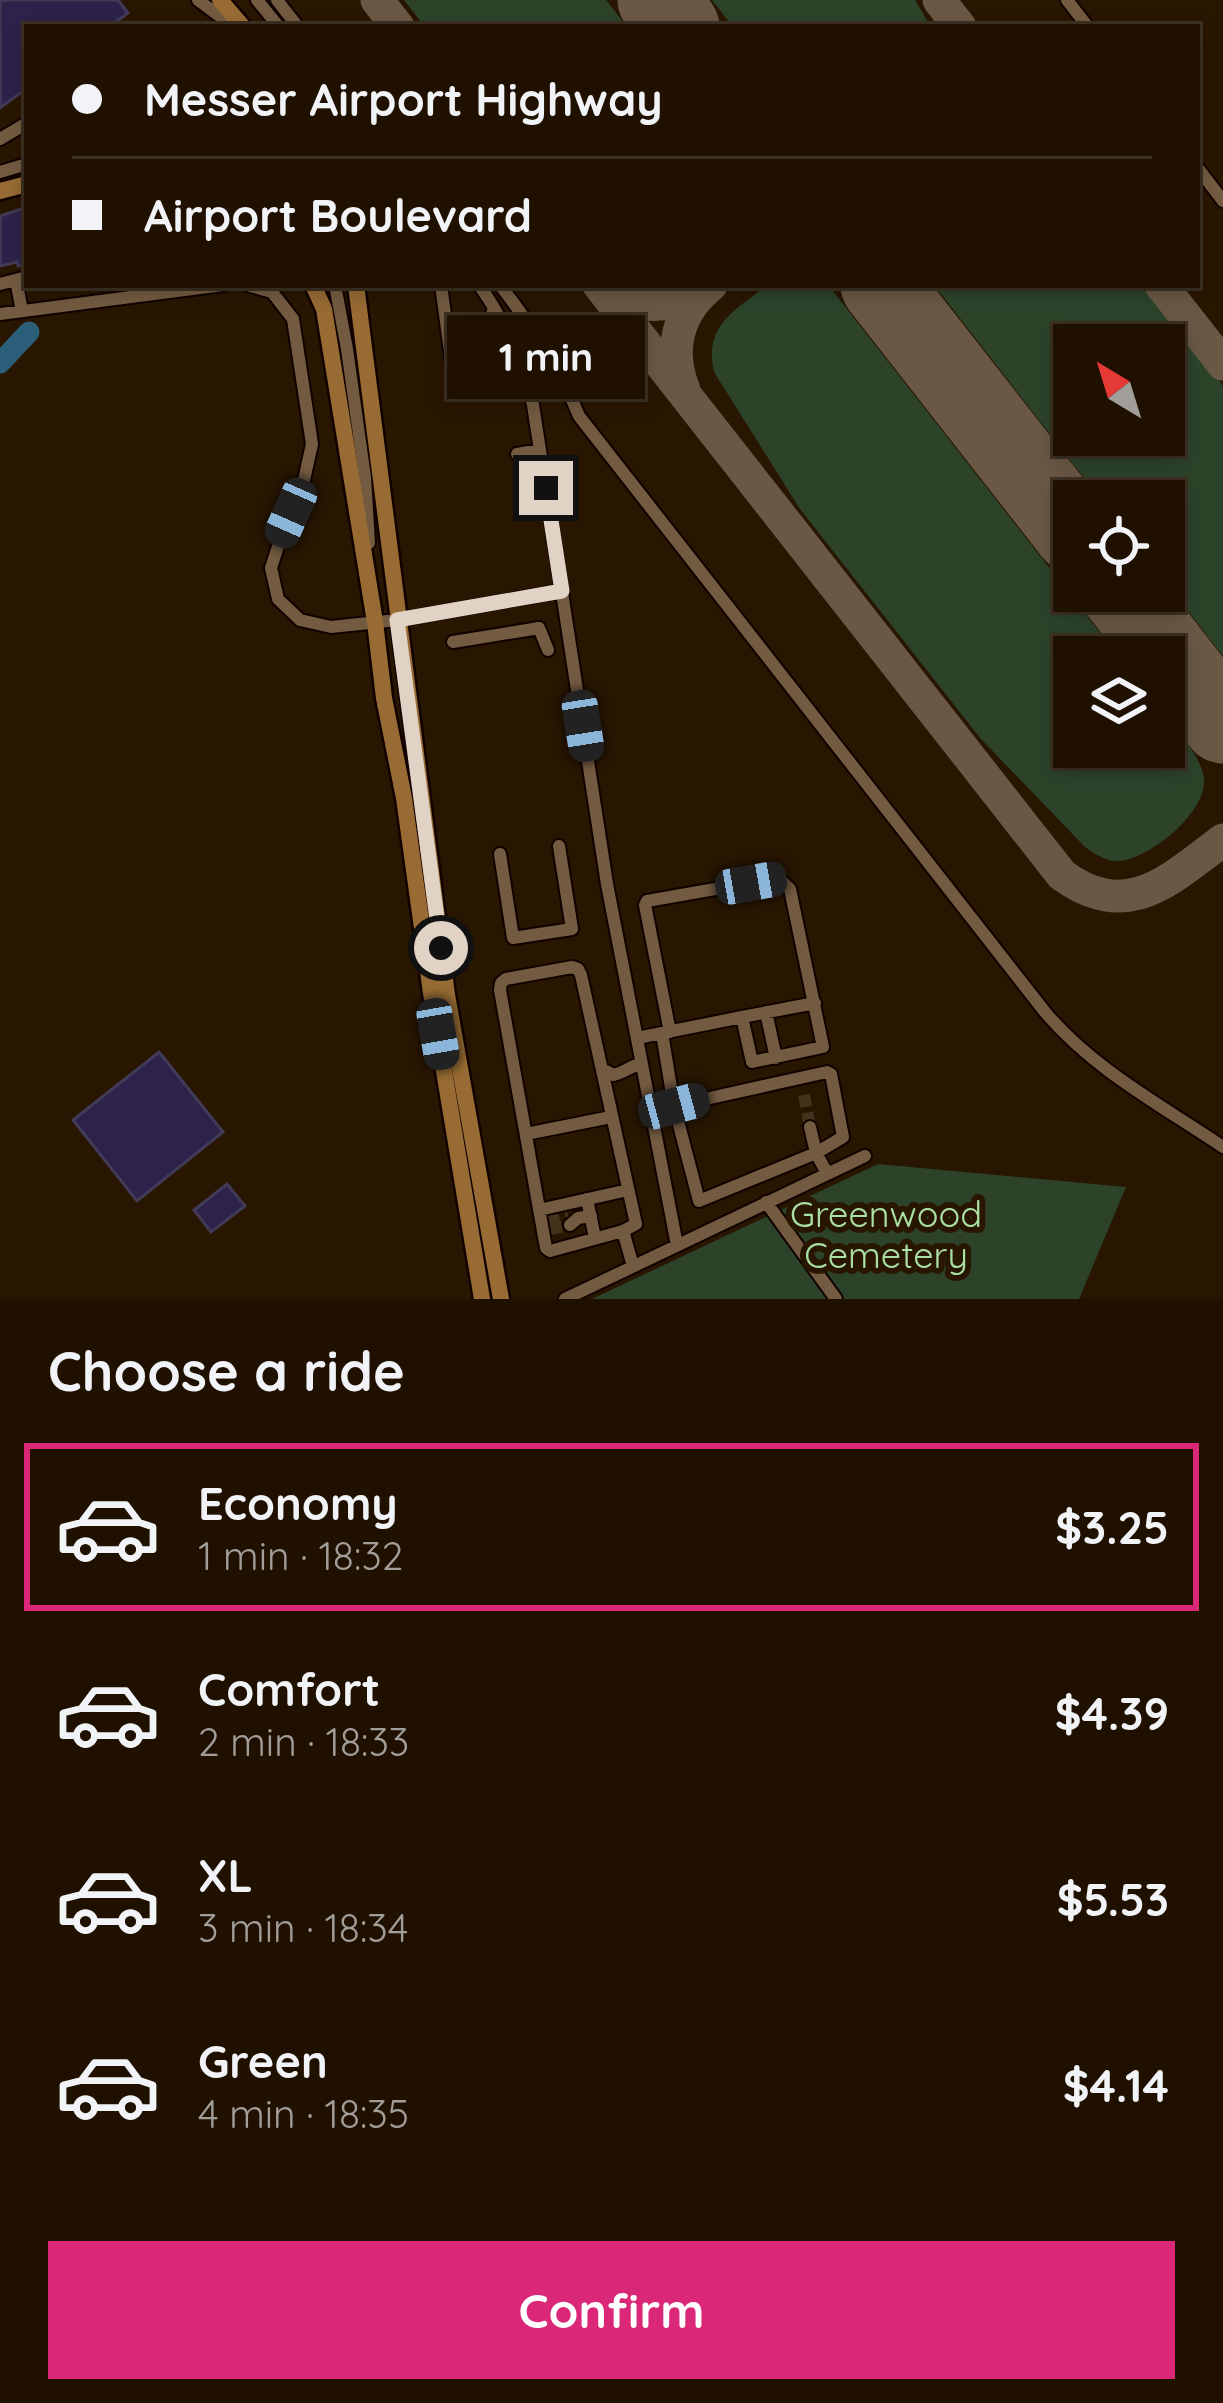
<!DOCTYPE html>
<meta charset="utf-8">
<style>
body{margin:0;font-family:Quicksand,sans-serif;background:#2c1e0f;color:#f1f3f6;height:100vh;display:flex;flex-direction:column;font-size:45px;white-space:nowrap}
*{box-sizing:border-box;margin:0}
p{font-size:39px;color:#a19d99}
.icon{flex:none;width:66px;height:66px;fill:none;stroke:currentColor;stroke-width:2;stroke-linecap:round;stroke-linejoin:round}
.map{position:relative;height:1299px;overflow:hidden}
.details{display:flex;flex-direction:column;background:#1f1000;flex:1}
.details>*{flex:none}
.guide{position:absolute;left:24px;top:24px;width:1176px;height:264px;border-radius:0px;box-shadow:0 6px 18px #0003,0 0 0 3px #3c3022;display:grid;align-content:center;height:264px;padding:0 48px;background:#1f1000}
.needle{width:78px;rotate:322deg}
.controls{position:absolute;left:1053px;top:324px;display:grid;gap:24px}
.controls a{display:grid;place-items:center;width:132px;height:132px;border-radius:0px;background:#1f1000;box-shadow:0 6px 18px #0003,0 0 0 3px #3c3022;font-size:60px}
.end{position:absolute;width:54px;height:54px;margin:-27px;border:15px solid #e0d2c4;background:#111;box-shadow:0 0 0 6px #111}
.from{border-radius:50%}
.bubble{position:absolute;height:84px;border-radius:0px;background:#1f1000;box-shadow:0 6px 18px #0003,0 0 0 3px #3c3022;font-size:39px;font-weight:800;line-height:84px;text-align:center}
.car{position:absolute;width:36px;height:72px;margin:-36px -18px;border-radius:15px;box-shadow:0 0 9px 3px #0007;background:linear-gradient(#222 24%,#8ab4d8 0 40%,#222 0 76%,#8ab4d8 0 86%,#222 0)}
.guide b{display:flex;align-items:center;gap:42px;height:114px;font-size:45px}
.guide b+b{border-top:3px solid #3c3022}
.guide i{width:30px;height:30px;background:#f1f3f6}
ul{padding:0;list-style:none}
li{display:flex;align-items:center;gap:36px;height:168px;margin:0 24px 18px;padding:0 24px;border:6px solid transparent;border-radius:0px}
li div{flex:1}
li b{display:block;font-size:45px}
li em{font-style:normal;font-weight:800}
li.current{border-color:#db2777}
li>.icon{width:108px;height:108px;stroke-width:1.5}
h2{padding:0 48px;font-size:54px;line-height:144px}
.cta{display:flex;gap:24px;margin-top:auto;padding:24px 48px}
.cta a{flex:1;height:138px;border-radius:0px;background:#db2777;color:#fff;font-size:48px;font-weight:800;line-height:138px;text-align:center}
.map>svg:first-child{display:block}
.green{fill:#2c432a;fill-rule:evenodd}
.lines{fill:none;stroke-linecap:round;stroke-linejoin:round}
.river{stroke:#2b5f79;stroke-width:21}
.taxiway{stroke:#6a5845;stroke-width:33}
.runway{stroke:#6a5845;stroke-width:81}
.building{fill:#2d2249;stroke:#423b58;stroke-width:3}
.minor-tunnel{stroke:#44321d;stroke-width:12;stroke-dasharray:12 6;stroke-linecap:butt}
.minor-casing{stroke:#110200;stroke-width:16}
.major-casing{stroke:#110200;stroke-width:21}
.minor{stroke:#735b41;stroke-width:12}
.major{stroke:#976b33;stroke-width:16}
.route{stroke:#e0d2c4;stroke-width:15}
.labels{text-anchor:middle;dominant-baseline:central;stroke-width:12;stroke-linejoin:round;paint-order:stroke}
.park-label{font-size:36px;fill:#a9e0a4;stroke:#291600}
</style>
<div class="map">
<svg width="1223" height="1299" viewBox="0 0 1223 1299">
<rect width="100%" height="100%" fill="#291600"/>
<path class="green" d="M404 0H606L627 27H425Z
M712 0H915L931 27H733Z
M767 285 829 286 1119 657H1074V747H1164V715C1179 734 1201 755 1204 779 1207 812 1151 858 1120 861 1107 862 1096 855 1085 847L981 739 800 509 714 372C703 325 736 310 767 285Z
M934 285H1144L1219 380 1223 386V656L1164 580V501H1102ZM1164 345V435H1074V345Z
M878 1164 1126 1187 1079 1299H592Z"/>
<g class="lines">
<path class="river" d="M0 363 29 332"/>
<path class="taxiway" d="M377 0 398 27
M939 0 960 27
M599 285 1062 875C1128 923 1169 880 1223 840
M1161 285 1223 364
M607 289C637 310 668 308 701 293
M684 390C668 351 677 312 711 285"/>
<path class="runway" d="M658 0 679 27
M881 285 1074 532
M1120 591 1223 723"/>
</g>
<path class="building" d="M0 0H118L128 13 109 27H27V88L0 108Z
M27 207V264L18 266 17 262 0 266V216Z
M159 1052 223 1132 137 1201 73 1120Z
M227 1184 245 1206 211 1232 194 1210Z"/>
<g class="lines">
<path class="minor-tunnel" d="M804 1095 810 1127
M548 1221 568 1215
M550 1229 570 1225"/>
<defs>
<path id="minor" d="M198 0 234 27
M257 0 279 27
M277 0 298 27
M1067 0 1088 27
M0 139 27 123
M1197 167 1223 201
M0 172 27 164
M16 280 22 311
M0 284 27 277
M247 285 272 292 293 319 312 444 302 489 281 537 271 568 278 599 300 620 331 627 397 620 562 591
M335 285 347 349 365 477 369 543
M441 285 452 366 517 351
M479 285C506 322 521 361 533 405L607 884 677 1245
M500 285C532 326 559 367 579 416L1045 1012C1094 1070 1161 1105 1223 1147
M0 314 223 285
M473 361 482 345 494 308
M517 454 540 450
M453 642 539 628 548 650
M500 854 513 938 572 929 559 846
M766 1012 776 1058
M742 1017 815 1003
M662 1033 674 1106
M637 1038 742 1017 752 1062 823 1047 790 889 778 878 647 901 645 905 670 1032
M606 1071 613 1075C624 1073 630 1066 641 1064
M810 1127 816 1153 843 1137 831 1074 827 1072 674 1106 699 1201 816 1153 827 1173
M526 1134 611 1117
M587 1199 595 1238
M766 1202 836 1299
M539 1210 628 1190
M570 1225 578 1218 591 1216
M623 1231 636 1224 581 975 578 969 572 967 506 979 501 983 500 990 546 1248 550 1251 623 1231 633 1266
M565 1299 865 1156"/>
<path id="major" d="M220 0 243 27
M0 191 27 184
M313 285 324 309 375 622 384 698 404 798 431 993 482 1299
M356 285 447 995 501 1299"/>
</defs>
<use href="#minor" class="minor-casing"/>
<use href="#major" class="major-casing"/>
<use href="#minor" class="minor"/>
<use href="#major" class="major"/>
</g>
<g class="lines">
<path class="route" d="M441 948 397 620 562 591 546 488"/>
</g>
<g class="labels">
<g class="park-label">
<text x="886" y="1213">Greenwood<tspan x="886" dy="41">Cemetery</tspan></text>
</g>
</g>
</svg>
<div class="controls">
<a><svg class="needle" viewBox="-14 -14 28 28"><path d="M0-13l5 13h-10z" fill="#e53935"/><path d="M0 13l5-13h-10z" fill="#a19d99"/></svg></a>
<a><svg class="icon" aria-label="locate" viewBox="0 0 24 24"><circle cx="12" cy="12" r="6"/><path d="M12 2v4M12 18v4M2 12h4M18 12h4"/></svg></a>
<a><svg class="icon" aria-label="layers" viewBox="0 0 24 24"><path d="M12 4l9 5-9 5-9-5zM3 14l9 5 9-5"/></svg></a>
</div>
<i class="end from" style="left:441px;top:948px"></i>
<i class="end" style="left:546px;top:488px"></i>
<div class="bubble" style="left:447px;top:315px;width:198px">1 min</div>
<i class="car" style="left:291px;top:513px;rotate:204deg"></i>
<i class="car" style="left:583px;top:726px;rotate:171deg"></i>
<i class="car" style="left:751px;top:883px;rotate:80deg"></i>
<i class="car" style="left:438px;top:1034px;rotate:170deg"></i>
<i class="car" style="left:674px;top:1106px;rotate:75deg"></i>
<div class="guide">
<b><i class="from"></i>Messer Airport Highway</b>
<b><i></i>Airport Boulevard</b>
</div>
</div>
<section class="details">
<h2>Choose a ride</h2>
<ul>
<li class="current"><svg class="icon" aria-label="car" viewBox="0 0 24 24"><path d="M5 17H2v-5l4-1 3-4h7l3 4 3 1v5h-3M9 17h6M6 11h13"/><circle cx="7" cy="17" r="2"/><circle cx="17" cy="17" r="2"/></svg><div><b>Economy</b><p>1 min · 18:32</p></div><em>$3.25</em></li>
<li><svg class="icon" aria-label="car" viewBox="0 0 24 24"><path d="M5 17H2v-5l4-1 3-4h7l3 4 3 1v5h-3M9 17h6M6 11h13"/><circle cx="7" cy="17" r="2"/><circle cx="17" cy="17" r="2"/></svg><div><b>Comfort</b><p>2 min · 18:33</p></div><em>$4.39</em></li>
<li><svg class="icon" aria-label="car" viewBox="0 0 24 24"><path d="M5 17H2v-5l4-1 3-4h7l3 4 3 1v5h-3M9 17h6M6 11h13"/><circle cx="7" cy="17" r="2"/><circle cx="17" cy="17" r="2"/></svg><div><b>XL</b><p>3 min · 18:34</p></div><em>$5.53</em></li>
<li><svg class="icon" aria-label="car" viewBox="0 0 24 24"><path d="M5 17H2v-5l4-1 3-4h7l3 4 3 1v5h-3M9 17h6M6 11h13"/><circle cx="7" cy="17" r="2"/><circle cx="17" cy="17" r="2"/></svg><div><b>Green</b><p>4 min · 18:35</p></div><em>$4.14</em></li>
</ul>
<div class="cta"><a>Confirm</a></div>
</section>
